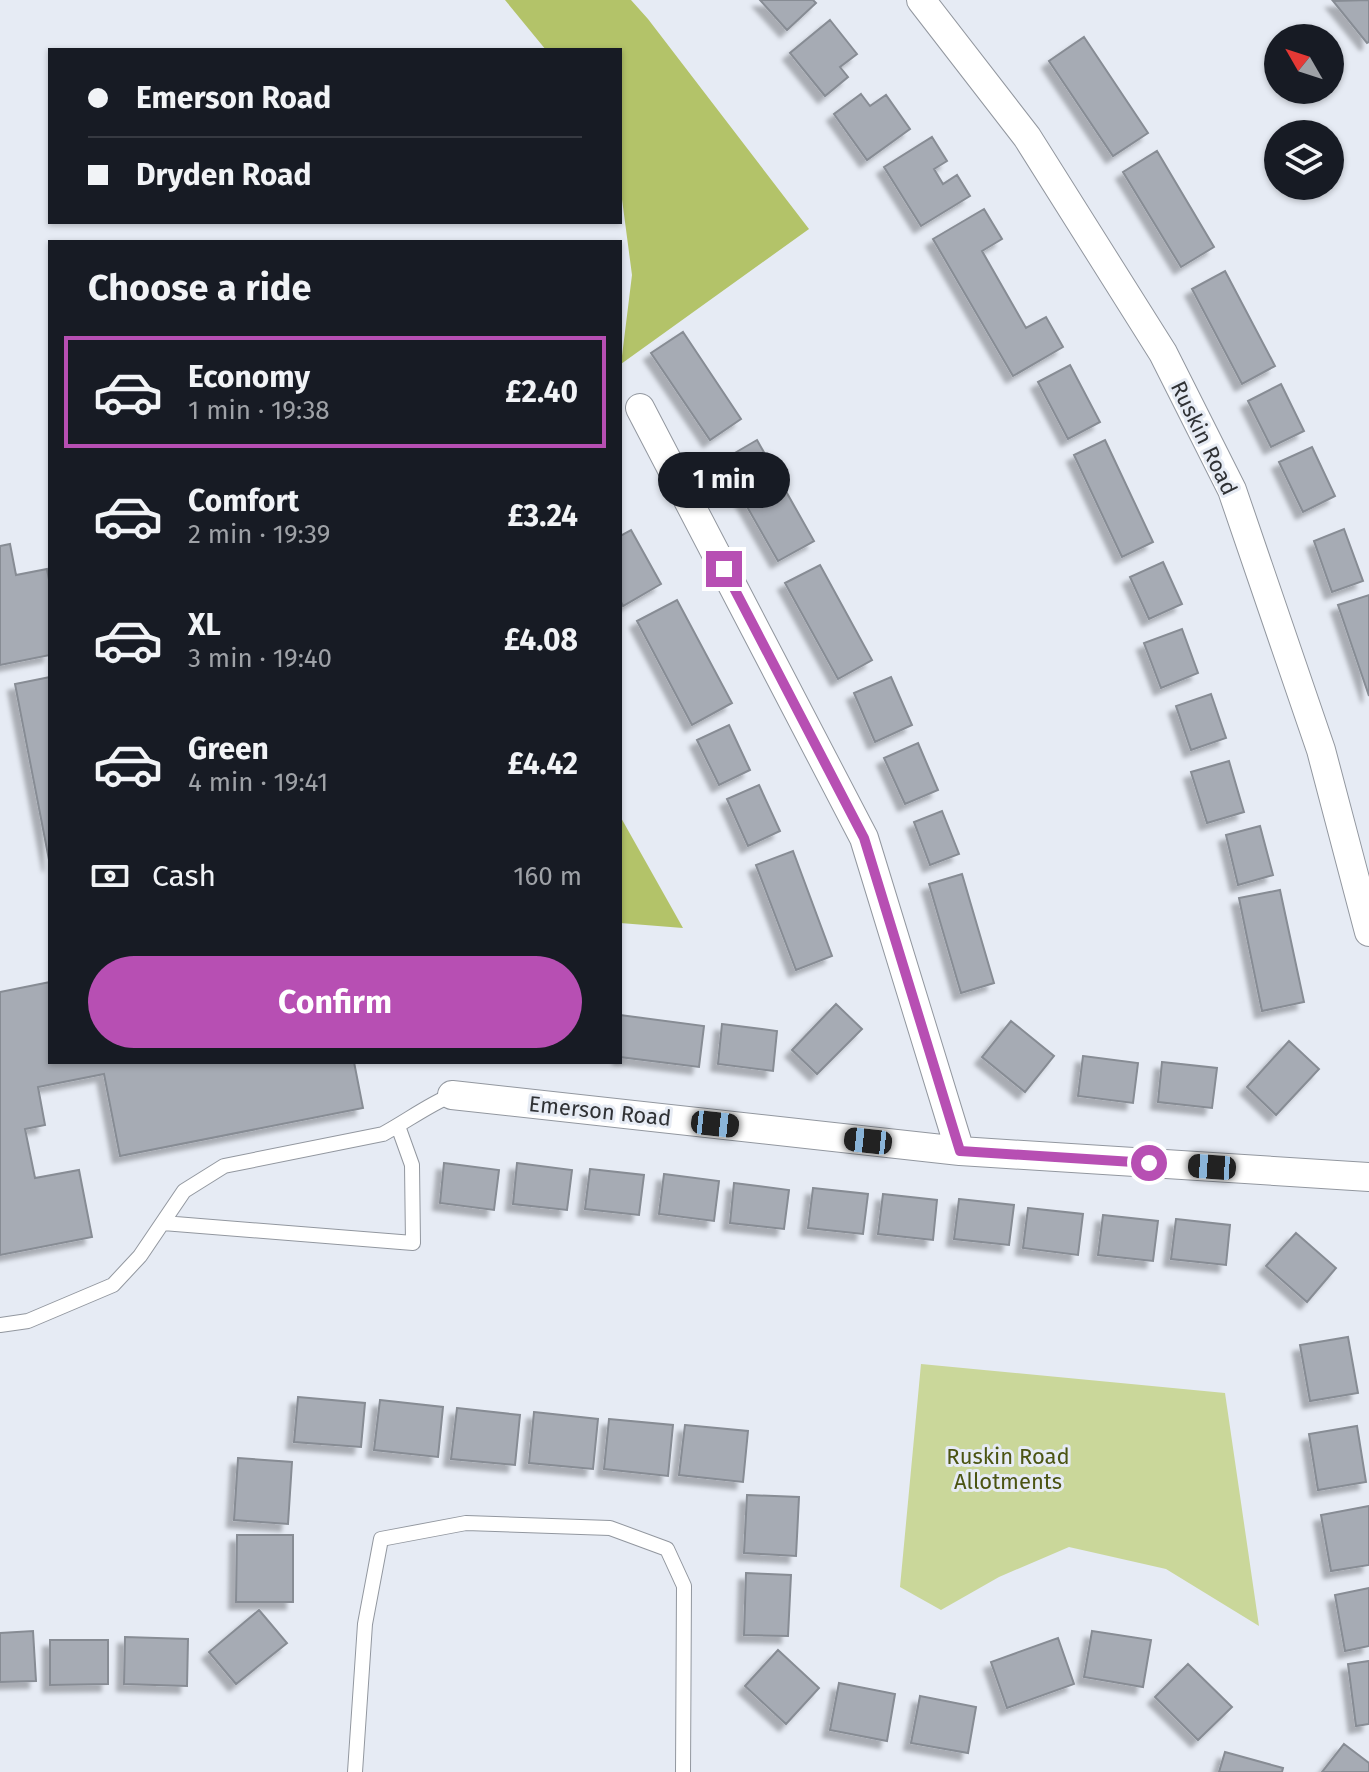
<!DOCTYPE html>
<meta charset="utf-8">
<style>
body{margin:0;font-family:"Fira Sans",sans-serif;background:#242831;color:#f1f3f6;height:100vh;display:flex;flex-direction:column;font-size:30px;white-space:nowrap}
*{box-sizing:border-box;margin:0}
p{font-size:26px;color:#9ea1a6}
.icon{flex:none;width:44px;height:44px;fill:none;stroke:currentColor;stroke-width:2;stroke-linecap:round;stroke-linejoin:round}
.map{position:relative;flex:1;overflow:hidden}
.details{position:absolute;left:48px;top:240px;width:574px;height:824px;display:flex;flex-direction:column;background:#171b24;border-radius:0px;box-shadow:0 2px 6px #0004}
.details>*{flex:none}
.top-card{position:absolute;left:48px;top:48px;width:574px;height:176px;border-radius:0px;box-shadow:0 2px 6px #0004;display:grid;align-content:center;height:176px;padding:0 40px;background:#171b24}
.needle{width:52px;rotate:309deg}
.tools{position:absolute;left:1264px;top:24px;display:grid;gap:16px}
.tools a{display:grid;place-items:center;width:80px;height:80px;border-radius:50%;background:#171b24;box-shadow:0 2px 6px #0004;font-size:40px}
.end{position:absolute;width:36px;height:36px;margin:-18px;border:10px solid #b74fb3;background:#fff;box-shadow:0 0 0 4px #fff}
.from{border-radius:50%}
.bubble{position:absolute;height:56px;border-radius:28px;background:#171b24;box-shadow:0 2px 6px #0004;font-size:26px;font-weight:700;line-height:56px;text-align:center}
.car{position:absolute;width:24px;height:48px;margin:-24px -12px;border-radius:10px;box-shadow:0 0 6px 2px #0007;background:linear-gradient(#222 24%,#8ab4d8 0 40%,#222 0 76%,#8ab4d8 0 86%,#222 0)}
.top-card b{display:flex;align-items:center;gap:28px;height:76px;font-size:30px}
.top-card b+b{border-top:2px solid #363941}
.top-card i{width:20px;height:20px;background:#f1f3f6}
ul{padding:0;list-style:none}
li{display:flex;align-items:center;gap:24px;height:112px;margin:0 16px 12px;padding:0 24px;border:4px solid transparent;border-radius:0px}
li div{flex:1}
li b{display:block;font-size:30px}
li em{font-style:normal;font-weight:700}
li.selected{border-color:#b74fb3}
li>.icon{width:72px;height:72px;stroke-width:1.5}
h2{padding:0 40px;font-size:36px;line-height:96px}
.pay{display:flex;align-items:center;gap:20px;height:88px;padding:0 40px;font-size:30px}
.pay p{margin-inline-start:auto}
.cta{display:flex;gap:16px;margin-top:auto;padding:16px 40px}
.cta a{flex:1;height:92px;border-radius:48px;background:#b74fb3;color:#fff;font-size:32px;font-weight:700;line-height:92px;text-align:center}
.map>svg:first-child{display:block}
.green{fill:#cad79a}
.forest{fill:#b3c369}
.building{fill:#a6abb4;stroke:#878c94;stroke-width:2;filter:url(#shadow)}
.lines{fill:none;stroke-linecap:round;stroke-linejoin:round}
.service-casing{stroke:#92979f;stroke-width:16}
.minor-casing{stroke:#92979f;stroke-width:30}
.service{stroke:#fff;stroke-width:14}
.minor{stroke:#fff;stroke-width:28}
.route{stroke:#b74fb3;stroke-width:10}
.labels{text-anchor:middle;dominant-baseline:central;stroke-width:6;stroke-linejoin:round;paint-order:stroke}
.street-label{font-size:22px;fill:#2f3134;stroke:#e6ebf4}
.park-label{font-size:22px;fill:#4b5412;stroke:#e6ebf4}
</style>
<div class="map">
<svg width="1369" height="1772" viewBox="0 0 1369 1772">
<defs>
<filter id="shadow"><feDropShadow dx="-7" dy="7" stdDeviation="2" flood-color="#0004"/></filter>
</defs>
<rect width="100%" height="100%" fill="#e6ebf4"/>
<path class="green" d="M921 1364 1225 1393 1259 1626 1166 1569 1069 1547 999 1577 941 1610 900 1587Z"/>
<path class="forest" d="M505 0H631L648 19 809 229 621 364 632 275 620 184V50H546Z
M620 816 683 928 620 923Z"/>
<path class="building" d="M760 0H813L816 3 787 30Z
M1369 0V42L1367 43 1333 1Z
M830 20 857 54 840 67 848 77 825 96 790 53Z
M1084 37 1148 133 1113 156 1049 61Z
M861 94 870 106 886 95 910 129 867 160 834 114Z
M932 137 947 161 934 169 943 184 957 175 970 196 921 226 884 167Z
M1157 151 1214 247 1181 267 1123 172Z
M984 209 1002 239 982 251 1026 328 1046 317 1063 347 1013 376 933 239Z
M1225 271 1275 366 1242 384 1192 289Z
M683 332 741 419 710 440 651 353Z
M1070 365 1100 422 1068 439 1038 382Z
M1281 384 1304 431 1271 447 1248 401Z
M757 440 814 541 778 561 721 461Z
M1105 440 1153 542 1122 557 1074 455Z
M1312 447 1335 496 1303 512 1279 462Z
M1344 529 1363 581 1332 592 1314 541Z
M631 530 661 584 623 606 620 600V536Z
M10 544 16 575 47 569 50 585V655L0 665V546Z
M1163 562 1182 604 1149 619 1130 577Z
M820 565 872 660 838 679 785 583Z
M1369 595V696L1338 605Z
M677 600 732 703 692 725 637 621Z
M1182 629 1198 673 1161 688 1144 643Z
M50 677V865L15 684Z
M891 677 912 725 875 742 854 693Z
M1211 694 1226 738 1191 750 1176 706Z
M729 725 750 770 719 785 697 740Z
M918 743 938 790 905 804 884 758Z
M1229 761 1244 812 1207 823 1191 772Z
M759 785 780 831 748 846 727 799Z
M942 811 959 854 930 865 914 822Z
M1260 826 1273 875 1238 885 1226 835Z
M793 851 832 956 796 970 756 865Z
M962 874 994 983 961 993 929 884Z
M1280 890 1304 1002 1262 1011 1239 898Z
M50 982V1062H354L363 1108 120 1156 104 1074 38 1087 45 1125 25 1129 35 1178 79 1170 92 1237 0 1255V992Z
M836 1004 862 1029 817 1074 792 1050Z
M620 1015 704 1026 699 1067 620 1057Z
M1011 1021 1054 1056 1025 1092 982 1057Z
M722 1024 777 1031 773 1071 718 1064Z
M1289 1041 1319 1069 1276 1115 1247 1087Z
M1083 1056 1138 1063 1133 1103 1078 1096Z
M1162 1062 1217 1068 1212 1108 1158 1102Z
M444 1163 499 1170 494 1210 440 1203Z
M517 1163 572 1170 567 1210 513 1204Z
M590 1169 644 1175 639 1215 585 1209Z
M664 1174 719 1181 714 1221 659 1214Z
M734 1183 789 1190 784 1229 730 1223Z
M813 1188 868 1194 863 1234 808 1228Z
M883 1194 937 1200 933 1240 878 1234Z
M959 1199 1014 1205 1009 1245 954 1239Z
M1028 1208 1083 1214 1078 1255 1023 1248Z
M1103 1215 1158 1221 1153 1261 1098 1255Z
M1176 1219 1230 1225 1226 1265 1171 1259Z
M1296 1233 1336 1268 1307 1302 1266 1266Z
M1348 1337 1358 1393 1310 1401 1300 1345Z
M298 1397 365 1403 361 1447 294 1442Z
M380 1400 443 1407 438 1457 374 1450Z
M457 1408 520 1415 515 1465 451 1459Z
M534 1412 598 1419 593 1469 529 1463Z
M609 1419 673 1425 668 1476 604 1469Z
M685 1425 748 1431 743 1482 679 1475Z
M1357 1426 1366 1482 1318 1490 1309 1434Z
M238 1458 292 1462 288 1524 234 1520Z
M747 1495 799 1497 796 1556 744 1553Z
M1369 1506V1565L1331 1571 1321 1515Z
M237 1535H293V1602H236Z
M746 1573 791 1575 788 1636 744 1635Z
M1369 1588V1646L1345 1651 1335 1595Z
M259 1610 287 1643 236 1684 209 1652Z
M33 1631 36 1681 0 1682V1633Z
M1092 1631 1151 1640 1143 1687 1084 1677Z
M125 1637 188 1639 187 1686 124 1684Z
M1058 1638 1074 1684 1007 1708 991 1662Z
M50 1640H108V1684L50 1685Z
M778 1650 819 1688 786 1724 745 1686Z
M1369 1661V1724L1356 1726 1348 1664Z
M1188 1664 1232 1707 1198 1740 1155 1697Z
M839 1683 895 1694 887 1741 830 1730Z
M920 1696 976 1707 968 1753 911 1743Z
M1344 1744 1369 1763V1772H1322Z
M1225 1752 1283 1768 1282 1772H1219Z"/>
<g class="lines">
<defs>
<path id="service" d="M163 1223 413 1243 412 1165 398 1126
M0 1325 28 1321 113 1285 140 1256 184 1191 224 1166 383 1134C407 1121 428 1105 452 1095
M355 1772 365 1624 381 1539 466 1523 610 1528 667 1549 684 1586 683 1772"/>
<path id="minor" d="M921 0 1027 137 1163 353 1232 490 1321 750 1369 932
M640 408 864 838 960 1151
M452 1095 960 1151 1369 1177"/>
</defs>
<use href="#service" class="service-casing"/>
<use href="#minor" class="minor-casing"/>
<use href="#service" class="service"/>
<use href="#minor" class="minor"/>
</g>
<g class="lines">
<path class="route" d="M724 569 864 838 960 1151 1149 1163"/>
</g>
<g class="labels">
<g class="street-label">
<text transform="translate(1204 438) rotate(64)">Ruskin Road</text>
<text transform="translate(600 1111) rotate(6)">Emerson Road</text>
</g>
<g class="park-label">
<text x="1008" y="1456">Ruskin Road<tspan x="1008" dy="25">Allotments</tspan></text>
</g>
</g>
</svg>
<div class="tools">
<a><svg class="needle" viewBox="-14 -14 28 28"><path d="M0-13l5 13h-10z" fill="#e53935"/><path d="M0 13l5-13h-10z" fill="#9ea1a6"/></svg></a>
<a><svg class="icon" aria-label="layers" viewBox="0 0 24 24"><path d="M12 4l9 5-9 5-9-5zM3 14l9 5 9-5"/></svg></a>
</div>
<i class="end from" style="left:1149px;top:1163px"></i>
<i class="end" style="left:724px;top:569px"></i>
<div class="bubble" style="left:658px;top:452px;width:132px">1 min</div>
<i class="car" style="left:715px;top:1124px;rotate:96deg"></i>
<i class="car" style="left:868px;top:1141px;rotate:276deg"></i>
<i class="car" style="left:1212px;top:1167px;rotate:274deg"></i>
<div class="top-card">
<b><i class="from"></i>Emerson Road</b>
<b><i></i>Dryden Road</b>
</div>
<section class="details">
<h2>Choose a ride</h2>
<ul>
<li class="selected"><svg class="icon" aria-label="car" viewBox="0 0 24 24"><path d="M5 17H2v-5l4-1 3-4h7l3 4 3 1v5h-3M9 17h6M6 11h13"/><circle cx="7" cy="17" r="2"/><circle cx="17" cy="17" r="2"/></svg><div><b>Economy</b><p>1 min · 19:38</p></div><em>£2.40</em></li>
<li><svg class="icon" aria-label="car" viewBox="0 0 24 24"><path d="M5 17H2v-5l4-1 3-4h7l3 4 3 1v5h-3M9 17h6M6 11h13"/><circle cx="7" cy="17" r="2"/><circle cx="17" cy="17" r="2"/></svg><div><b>Comfort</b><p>2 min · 19:39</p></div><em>£3.24</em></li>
<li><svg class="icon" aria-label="car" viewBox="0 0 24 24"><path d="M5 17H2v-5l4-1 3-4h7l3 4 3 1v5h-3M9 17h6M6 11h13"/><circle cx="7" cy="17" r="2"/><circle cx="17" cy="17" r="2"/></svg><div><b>XL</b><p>3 min · 19:40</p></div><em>£4.08</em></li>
<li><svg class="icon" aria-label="car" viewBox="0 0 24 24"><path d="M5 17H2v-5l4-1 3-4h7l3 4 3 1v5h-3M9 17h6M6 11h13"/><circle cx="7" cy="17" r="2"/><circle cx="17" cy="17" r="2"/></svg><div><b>Green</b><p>4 min · 19:41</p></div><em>£4.42</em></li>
</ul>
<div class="pay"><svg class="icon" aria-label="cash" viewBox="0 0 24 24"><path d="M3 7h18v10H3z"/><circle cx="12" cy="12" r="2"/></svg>Cash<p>160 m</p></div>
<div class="cta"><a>Confirm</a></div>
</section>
</div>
